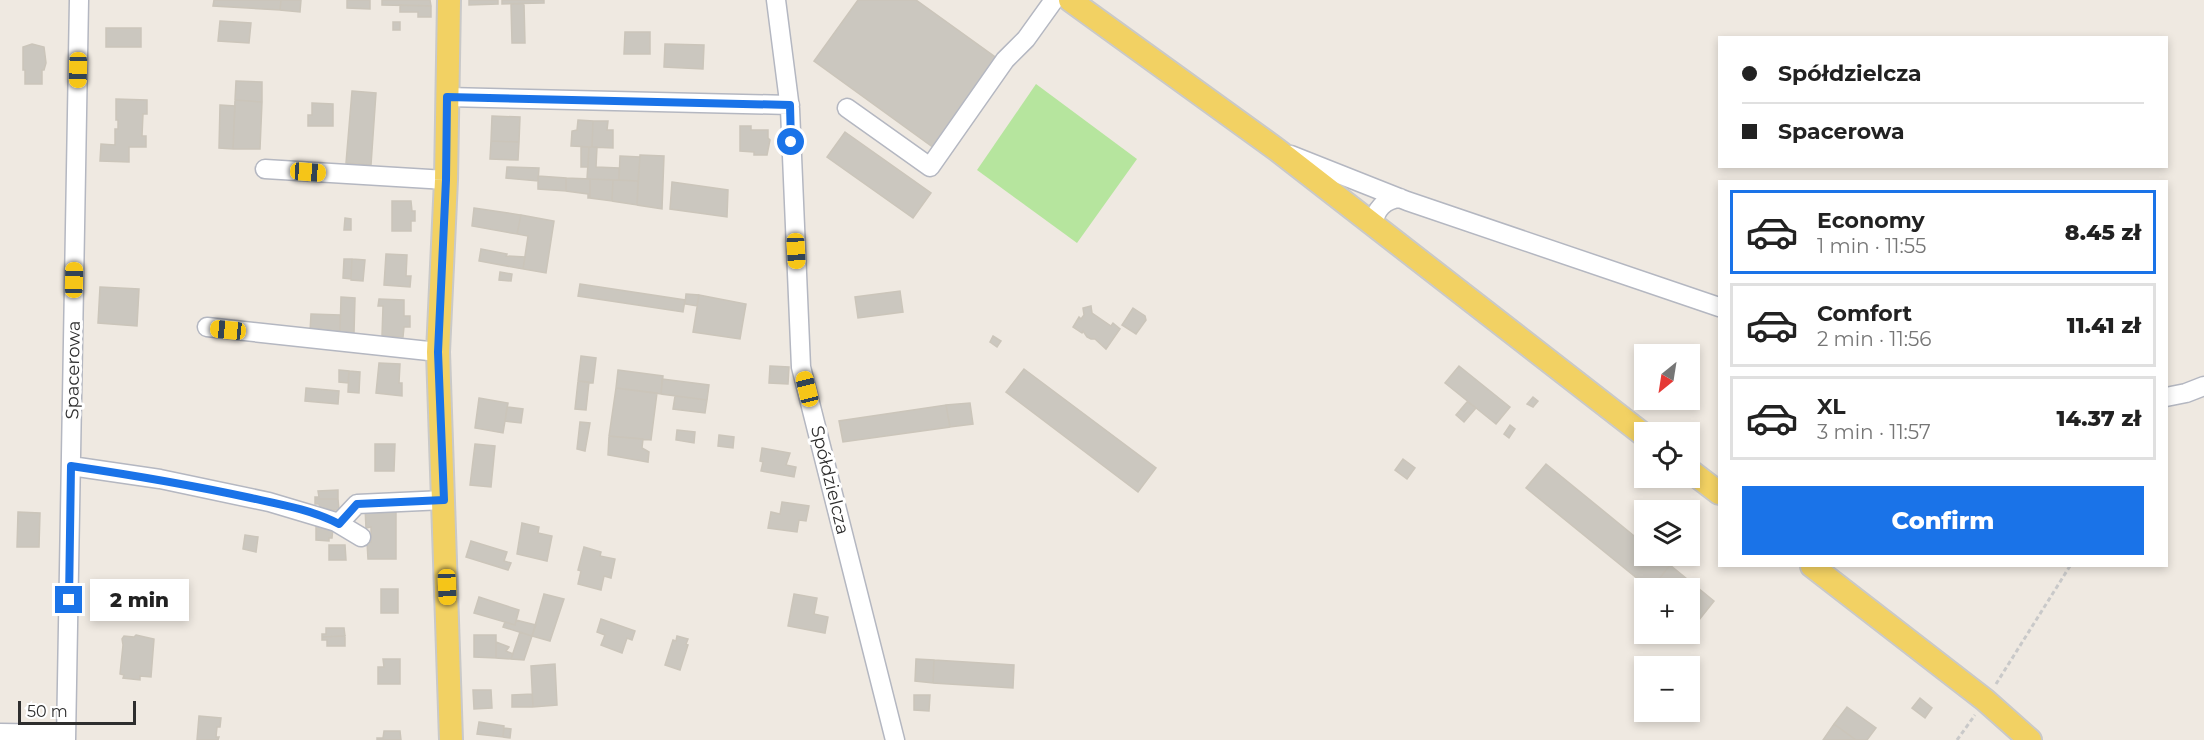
<!DOCTYPE html>
<meta charset="utf-8">
<style>
body{margin:0;font-family:Montserrat,sans-serif;background:#f2f2f2;color:#222;height:100vh;display:flex;flex-direction:column;font-size:22px;white-space:nowrap}
*{box-sizing:border-box;margin:0}
p{font-size:20px;color:#767676}
.icon{flex:none;width:33px;height:33px;fill:none;stroke:currentColor;stroke-width:2;stroke-linecap:round;stroke-linejoin:round}
.map{position:relative;flex:1;overflow:hidden}
.panel{position:absolute;left:1718px;top:180px;width:450px;height:387px;display:flex;flex-direction:column;background:#fff;border-radius:0px;box-shadow:0 3px 9px #0003}
.panel>*{flex:none}
.guide{position:absolute;left:1718px;top:36px;width:450px;height:132px;border-radius:0px;box-shadow:0 3px 9px #0003;display:grid;align-content:center;height:132px;padding:0 24px;background:#fff}
.needle{width:39px;rotate:210deg}
.controls{position:absolute;left:1634px;top:344px;display:grid;gap:12px}
.controls a{display:grid;place-items:center;width:66px;height:66px;border-radius:0px;background:#fff;box-shadow:0 3px 9px #0003;font-size:30px}
.scale{position:absolute;left:18px;bottom:15px;width:118px;box-sizing:border-box;padding-left:6px;border:3px solid #2e2e2e;border-top:0;font-size:16px;line-height:21px;white-space:nowrap;color:#2e2e2e;-webkit-text-stroke:4px #fff;paint-order:stroke}
.end{position:absolute;width:27px;height:27px;margin:-14px;border:8px solid #1a73e8;background:#fff;box-shadow:0 0 0 3px #fff}
.from{border-radius:50%}
.bubble{position:absolute;height:42px;border-radius:0px;background:#fff;box-shadow:0 3px 9px #0003;font-size:20px;font-weight:800;line-height:42px;text-align:center}
.car{position:absolute;width:18px;height:36px;margin:-18px -9px;border-radius:8px;box-shadow:0 0 4px 2px #0007;background:linear-gradient(#f5c518 24%,#345 0 40%,#f5c518 0 76%,#345 0 86%,#f5c518 0)}
.guide b{display:flex;align-items:center;gap:21px;height:57px;font-size:22px}
.guide b+b{border-top:2px solid #e0e0e0}
.guide i{width:15px;height:15px;background:#222}
ul{padding:10px 0 0;list-style:none}
li{display:flex;align-items:center;gap:18px;height:84px;margin:0 12px 9px;padding:0 12px;border:3px solid #e0e0e0;border-radius:0px}
li div{flex:1}
li b{display:block;font-size:22px}
li em{font-style:normal;font-weight:800}
li.on{border-color:#1a73e8}
li>.icon{width:54px;height:54px;stroke-width:1.5}
.button{display:flex;gap:12px;margin-top:auto;padding:12px 24px}
.button a{flex:1;height:69px;border-radius:0px;background:#1a73e8;color:#fff;font-size:24px;font-weight:800;line-height:69px;text-align:center}
.map>svg:first-child{display:block}
.green{fill:#b6e59e}
.building{fill:#cbc7bf;stroke:#cbc5ba;stroke-width:1.5}
.lines{fill:none;stroke-linecap:round;stroke-linejoin:round}
.minor-casing{stroke:#b4b7c1;stroke-width:21}
.major-casing{stroke:#c9c9c9;stroke-width:26}
.path{stroke:#c9c9c9;stroke-width:3;stroke-dasharray:4.5 3;stroke-linecap:butt}
.minor{stroke:#fff;stroke-width:18}
.major{stroke:#f2d163;stroke-width:22}
.route{stroke:#1a73e8;stroke-width:8}
.labels{text-anchor:middle;dominant-baseline:central;stroke-width:6;stroke-linejoin:round;paint-order:stroke}
.street-label{font-size:18px;fill:#2e2e2e;stroke:#fff}
</style>
<div class="map">
<svg width="2204" height="740" viewBox="0 0 2204 740">
<rect width="100%" height="100%" fill="#efe9e1"/>
<path class="green" d="M1036 84 1137 159 1077 243 977 170Z"/>
<path class="building" d="M214 0H281L280 10 213 6Z
M281 0H301L300 12 280 10Z
M347 0H370V9L347 8Z
M382 0H430L431 6 382 5Z
M469 0H498V4L469 5Z
M502 0H544V3L502 4Z
M858 0H916L998 59 934 148 814 61Z
M511 4H524L525 43H512Z
M400 5 431 6V17H418V12H400Z
M220 21 251 23 249 43 218 41Z
M393 22H400V30H393Z
M106 28H141V47H106Z
M625 32H650V54H624Z
M32 44 44 47 46 63 44 70H42V84H25V70H23V47Z
M665 44 704 45 703 69 664 67Z
M236 81 262 82V102L235 100Z
M352 91 376 93 371 165 346 163Z
M116 99 147 100V114H143L142 136H146V147H129V162L100 161 101 144 115 145V129H118V120H116Z
M235 100 262 102 260 149H233Z
M312 103 333 104V126H308V115H312Z
M220 105 235 106 233 149 219 148Z
M492 116 520 117 519 142 491 141Z
M578 120 593 121 592 147 571 146 572 131 577 130Z
M593 121H608L607 130H613V148L592 147Z
M740 126H751V130H768V138L770 140 767 155H754V152L740 151Z
M845 132 931 193 913 218 827 157Z
M491 141 519 142 518 160 490 159Z
M581 147H589L588 167H581Z
M589 147H597L596 167 619 168V180L587 179Z
M640 155 664 156 662 209 637 205Z
M620 156 640 157 638 181 619 180Z
M507 167 539 168 538 181 506 178Z
M538 176 566 178V191L538 189Z
M566 178 590 179V198H588V194L566 191Z
M590 179 613 180 612 201 590 198Z
M613 180 638 181 637 205 612 201Z
M672 182 728 190 727 217 670 209Z
M392 201H411L412 211H415V221H411V231H392Z
M474 208 521 215 517 234 472 226Z
M521 215 554 221 546 273 523 269 528 236 517 234Z
M345 218 351 219V230H344Z
M481 249 507 254 506 256 525 257 523 269 479 261Z
M386 254 407 255 406 276H411L410 287 384 285Z
M344 259H352L351 279 343 278Z
M352 259 365 260 363 281 351 280Z
M500 272 512 274 511 281 499 280Z
M580 284 685 300 683 312 578 296Z
M100 287 139 289 137 326 98 323Z
M900 291 903 312 858 318 855 297Z
M686 294 699 295 697 306 685 304Z
M699 295 746 304 740 339 693 332Z
M341 297 355 298 354 333H340Z
M379 299 404 300V316H410V327H404L403 337 382 336 383 306H378Z
M1091 306 1092 313 1111 326 1113 323 1120 329 1106 349 1095 339H1091L1087 337 1083 331 1082 333 1073 327 1079 317 1081 319 1084 315 1083 308Z
M1133 308 1145 316 1146 320 1136 334 1122 325Z
M311 314 340 315V333L310 332Z
M993 336 1001 341 997 347 990 342Z
M581 356 596 358 593 383 578 381Z
M379 363 400 364 399 383H402V396L376 393Z
M770 366 789 367 788 384 769 383Z
M1459 366 1510 407 1496 424 1445 383Z
M1024 369 1156 468 1138 492 1006 392Z
M339 370 349 371 348 383 339 382Z
M618 370 663 376 661 394 616 388Z
M349 371 360 372 359 393 348 392Z
M662 379 709 385 707 400 661 394Z
M578 381 589 382 586 410 575 409Z
M306 388 339 391 338 404 305 401Z
M616 388 657 393 651 440 609 436Z
M675 396 707 400 705 413 673 409Z
M1533 397 1538 401 1533 407 1527 404Z
M479 398 508 403 503 433 475 428Z
M1467 402 1476 408 1464 422 1456 415Z
M970 403 973 424 950 427 946 405Z
M946 405 950 427 843 442 839 421Z
M507 407 523 409 521 423 505 421Z
M580 422 590 423 585 451 577 449Z
M1510 425 1515 429 1509 438 1504 434Z
M677 430 695 432 694 443 676 440Z
M719 435 734 437 733 448 718 446Z
M609 436 643 439 642 448 649 452 648 462 608 455Z
M375 444H395L394 471H375Z
M475 444 495 446 491 487 470 485Z
M762 448 790 453 786 465 796 467 794 477 761 471 763 462 760 461Z
M1403 459 1415 468 1407 479 1395 470Z
M1546 464 1644 544V555H1657L1670 565 1652 588H1649L1526 488Z
M338 490V499H315V497H319L318 491Z
M315 499H338L339 510H320L319 504H315Z
M782 502 809 506 806 521 799 520 797 532 768 528 771 512 780 514Z
M396 506V559H368L367 542H371V527L366 528 365 507Z
M18 512 40 513 39 547H17Z
M316 523 333 528 332 538H329V541L316 540Z
M522 523 539 527 538 533 552 536 547 561 517 554Z
M245 535 258 537 256 552 243 549Z
M471 541 507 552 504 561 511 563 508 570 466 557Z
M329 545H345L346 560H329Z
M584 547 601 552 600 556 615 559 611 578 604 576 601 590 578 584 581 571 578 570Z
M1670 565 1714 601 1695 625 1689 621V588H1652Z
M381 589H398V613H381Z
M544 594 564 599 550 641 532 636Z
M794 594 817 598 814 614 828 617 825 633 788 626Z
M479 597 519 610 515 625 474 613Z
M601 619 635 631 632 640 627 638 622 653 601 645 605 635 597 632Z
M516 620 536 625 532 636 503 627 505 622 515 625Z
M326 628H344L345 636 322 637V634H326Z
M520 632 532 636 524 660 511 659Z
M136 635 154 639 151 677 140 676V680L123 678 124 675 120 674 123 645 122 639 124 636 134 637Z
M474 635H496V658L474 657Z
M345 636V646H327V640H322V637Z
M677 636 688 639 686 644 688 645 680 670 665 665 673 640 676 641Z
M496 642 509 647 506 651 513 654 511 659 496 658Z
M383 659H400V684H378V667H384Z
M916 659 934 660 933 683 915 681Z
M934 660 1014 665 1013 688 933 683Z
M555 664 557 705 533 707 531 666Z
M473 690H491L492 708 474 709Z
M532 694 533 707H512V695Z
M914 695H930L929 711 914 710Z
M1920 698 1932 708 1925 718 1912 708Z
M1847 707 1876 728 1867 740H1856L1834 724Z
M199 716 221 718 220 727H217L216 737H219L218 740H197Z
M479 722 504 726 503 737 477 734Z
M1834 724 1856 740H1823Z
M504 728 511 729 510 738 503 737Z
M384 731H400L401 740H377V738H383Z"/>
<g class="lines">
<defs>
<path id="minor" d="M776 0 790 109 801 367 895 740
M447 97 790 105
M847 108 930 167 1005 60 1026 39 1054 0
M1291 155 1407 201 1719 307
M265 169 446 180
M1374 225C1374 210 1385 199 1400 198
M207 327 438 352
M2166 397 2186 393 2204 386
M71 466 160 479 269 502 336 522 361 537
M339 523 357 504 444 500
M0 733 66 734
M66 740 79 0"/>
<path id="major" d="M449 0 446 180 438 352 451 740
M1070 0 1276 149 1644 435
M1689 470 1719 493
M1812 566 1985 700 2030 740"/>
</defs>
<use href="#minor" class="minor-casing"/>
<use href="#major" class="major-casing"/>
<path class="path" d="M1996 684 2070 566
M1957 740 1975 715"/>
<use href="#minor" class="minor"/>
<use href="#major" class="major"/>
</g>
<g class="lines">
<path class="route" d="M69 600 71 466C132 475 191 485 251 498 279 504 313 510 339 524L357 504 444 500 438 352 446 180 447 97 790 105 791 142"/>
</g>
<g class="labels">
<g class="street-label">
<text transform="translate(73 370) rotate(-89)">Spacerowa</text>
<text transform="translate(830 480) rotate(76)">Spółdzielcza</text>
</g>
</g>
</svg>
<div class="controls">
<a><svg class="needle" viewBox="-14 -14 28 28"><path d="M0-13l5 13h-10z" fill="#e53935"/><path d="M0 13l5-13h-10z" fill="#767676"/></svg></a>
<a><svg class="icon" aria-label="locate" viewBox="0 0 24 24"><circle cx="12" cy="12" r="6"/><path d="M12 2v4M12 18v4M2 12h4M18 12h4"/></svg></a>
<a><svg class="icon" aria-label="layers" viewBox="0 0 24 24"><path d="M12 4l9 5-9 5-9-5zM3 14l9 5 9-5"/></svg></a>
<a>+</a>
<a>−</a>
</div>
<div class="scale">50 m</div>
<i class="end from" style="left:791px;top:142px"></i>
<i class="end" style="left:69px;top:600px"></i>
<div class="bubble" style="left:90px;top:579px;width:99px">2 min</div>
<i class="car" style="left:78px;top:70px;rotate:181deg"></i>
<i class="car" style="left:308px;top:172px;rotate:94deg"></i>
<i class="car" style="left:796px;top:251px;rotate:177deg"></i>
<i class="car" style="left:74px;top:280px;rotate:1deg"></i>
<i class="car" style="left:228px;top:330px;rotate:276deg"></i>
<i class="car" style="left:807px;top:389px;rotate:346deg"></i>
<i class="car" style="left:447px;top:587px;rotate:178deg"></i>
<div class="guide">
<b><i class="from"></i>Spółdzielcza</b>
<b><i></i>Spacerowa</b>
</div>
<section class="panel">
<ul>
<li class="on"><svg class="icon" aria-label="car" viewBox="0 0 24 24"><path d="M5 17H2v-5l4-1 3-4h7l3 4 3 1v5h-3M9 17h6M6 11h13"/><circle cx="7" cy="17" r="2"/><circle cx="17" cy="17" r="2"/></svg><div><b>Economy</b><p>1 min · 11:55</p></div><em>8.45 zł</em></li>
<li><svg class="icon" aria-label="car" viewBox="0 0 24 24"><path d="M5 17H2v-5l4-1 3-4h7l3 4 3 1v5h-3M9 17h6M6 11h13"/><circle cx="7" cy="17" r="2"/><circle cx="17" cy="17" r="2"/></svg><div><b>Comfort</b><p>2 min · 11:56</p></div><em>11.41 zł</em></li>
<li><svg class="icon" aria-label="car" viewBox="0 0 24 24"><path d="M5 17H2v-5l4-1 3-4h7l3 4 3 1v5h-3M9 17h6M6 11h13"/><circle cx="7" cy="17" r="2"/><circle cx="17" cy="17" r="2"/></svg><div><b>XL</b><p>3 min · 11:57</p></div><em>14.37 zł</em></li>
</ul>
<div class="button"><a>Confirm</a></div>
</section>
</div>
